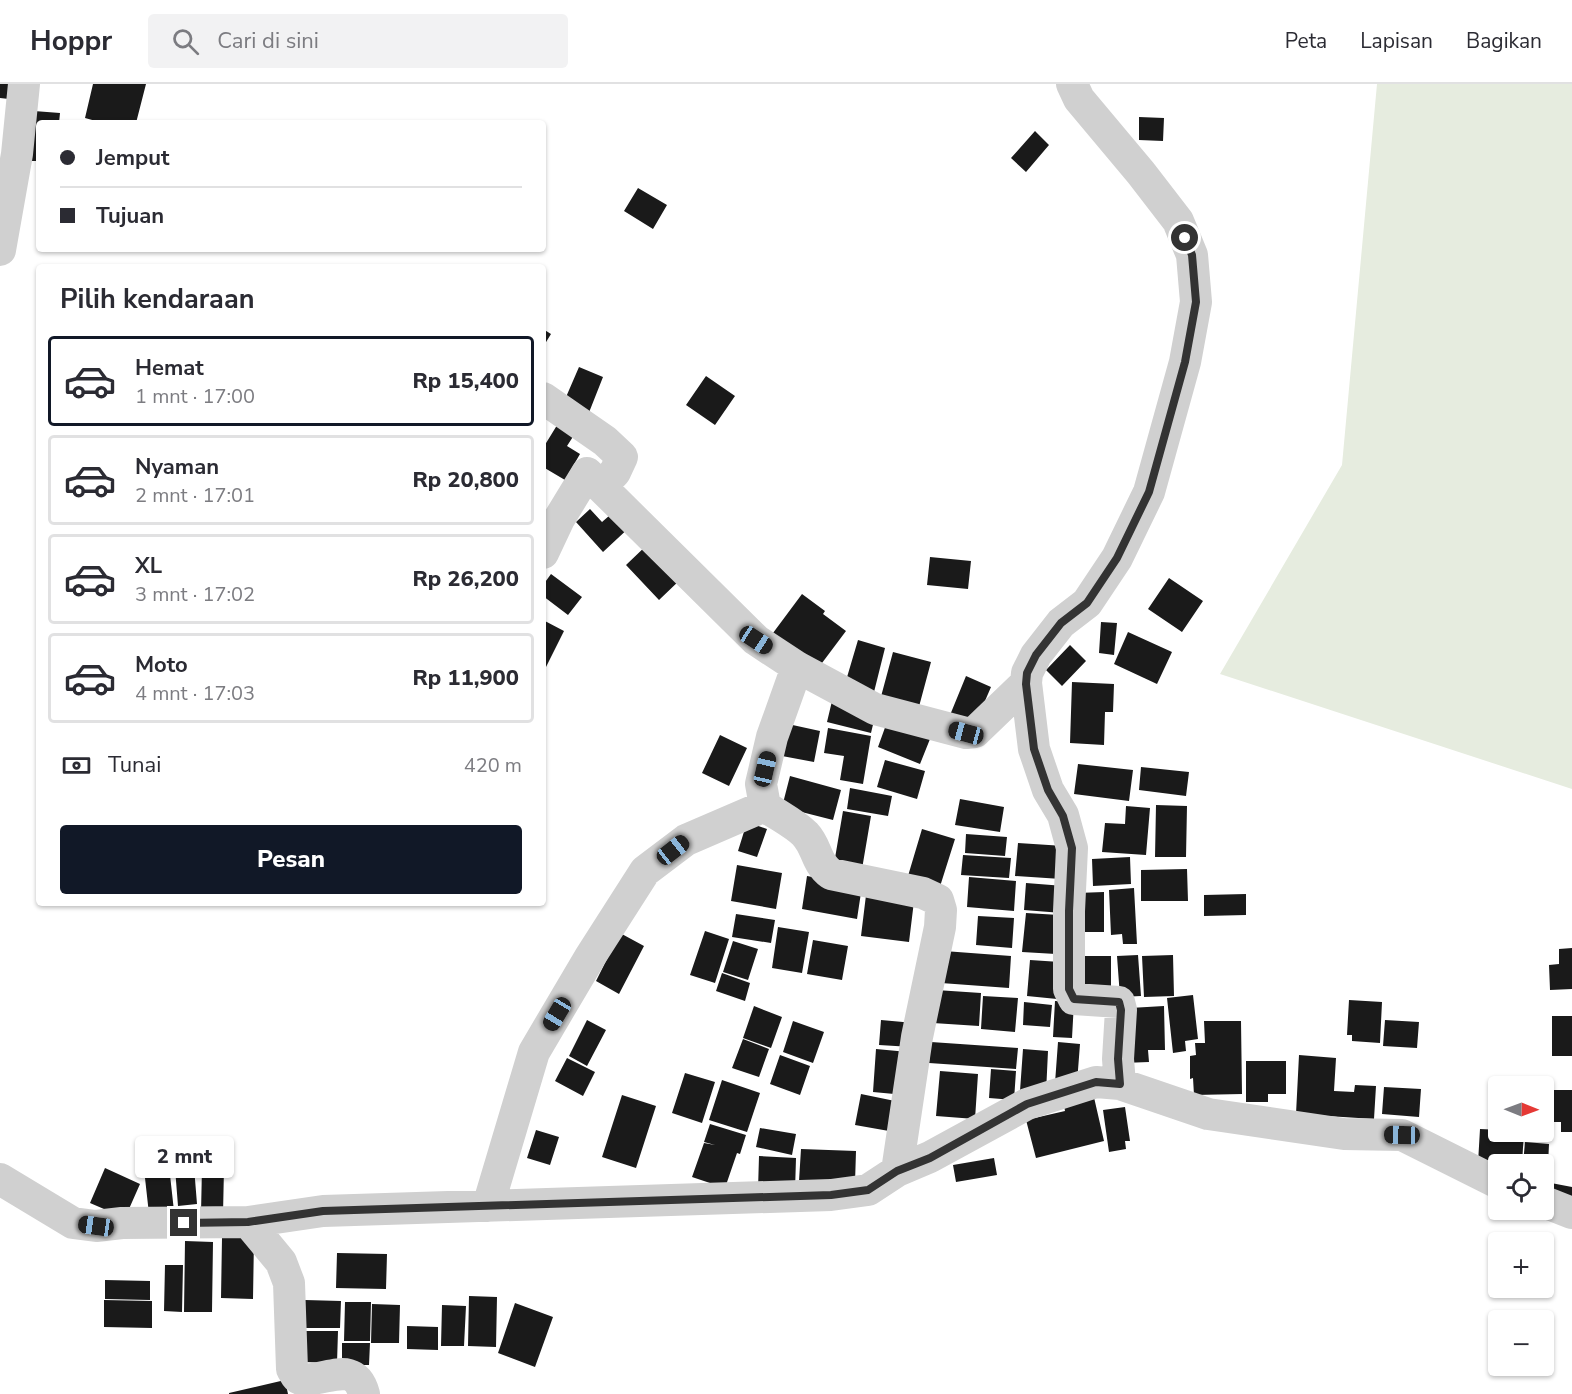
<!DOCTYPE html>
<html lang="id">
<meta charset="utf-8">
<style>
body{margin:0;font-family:"Nunito Sans",sans-serif;background:#f2f2f3;color:#2b2b33;height:100vh;display:flex;flex-direction:column;font-size:22px;white-space:nowrap}
*{box-sizing:border-box;margin:0}
p{font-size:20px;color:#7c7c81}
.icon{flex:none;width:33px;height:33px;fill:none;stroke:currentColor;stroke-width:2;stroke-linecap:round;stroke-linejoin:round}
.map{position:relative;flex:1;overflow:hidden}
.drawer{position:absolute;left:36px;top:180px;width:510px;height:642px;display:flex;flex-direction:column;background:#fff;border-radius:6px;box-shadow:0 2px 4px #0004}
.drawer>*{flex:none}
.guide{position:absolute;left:36px;top:36px;width:510px;height:132px;border-radius:6px;box-shadow:0 2px 4px #0004;display:grid;align-content:center;height:132px;padding:0 24px;background:#fff}
.needle{width:39px;rotate:91deg}
.fabs{position:absolute;left:1488px;top:992px;display:grid;gap:12px}
.fabs a{display:grid;place-items:center;width:66px;height:66px;border-radius:6px;background:#fff;box-shadow:0 2px 4px #0004;font-size:30px}
.end{position:absolute;width:27px;height:27px;margin:-14px;border:8px solid #333;background:#fff;box-shadow:0 0 0 3px #fff}
.from{border-radius:50%}
.bubble{position:absolute;height:42px;border-radius:6px;background:#fff;box-shadow:0 2px 4px #0004;font-size:20px;font-weight:800;line-height:42px;text-align:center}
.car{position:absolute;width:18px;height:36px;margin:-18px -9px;border-radius:8px;box-shadow:0 0 4px 2px #0007;background:linear-gradient(#222 24%,#8ab4d8 0 40%,#222 0 76%,#8ab4d8 0 86%,#222 0)}
.guide b{display:flex;align-items:center;gap:21px;height:57px;font-size:22px}
.guide b+b{border-top:2px solid #e1e1e2}
.guide i{width:15px;height:15px;background:#2b2b33}
ul{padding:0;list-style:none}
li{display:flex;align-items:center;gap:18px;height:90px;margin:0 12px 9px;padding:0 12px;border:3px solid #e1e1e2;border-radius:6px}
li div{flex:1}
li b{display:block;font-size:22px}
li em{font-style:normal;font-weight:800}
li.current{border-color:#111827}
li>.icon{width:54px;height:54px;stroke-width:1.5}
h2{padding:0 24px;font-size:27px;line-height:72px}
.pay{display:flex;align-items:center;gap:15px;height:66px;padding:0 24px;font-size:22px}
.pay p{margin-inline-start:auto}
.action{display:flex;gap:12px;margin-top:auto;padding:12px 24px}
.action a{flex:1;height:69px;border-radius:6px;background:#111827;color:#fff;font-size:24px;font-weight:800;line-height:69px;text-align:center}
header{display:flex;align-items:center;gap:36px;box-sizing:border-box;height:84px;padding:0 30px;background:#fff;border-bottom:2px solid #e1e1e2}
header strong{font-size:28px}
nav{display:flex;gap:33px;margin-inline-start:auto;font-size:21px}
.search{width:420px;height:54px;background:#f2f2f3;display:flex;align-items:center;gap:15px;box-sizing:border-box;padding:0 21px;border-radius:6px;color:#7c7c81;font-size:22px}
.map>svg:first-child{display:block}
.green{fill:#e6ecdf}
.building{fill:#1a1a1a}
.lines{fill:none;stroke-linecap:round;stroke-linejoin:round}
.street{stroke:#d0d0d0;stroke-width:32}
.route{stroke:#333;stroke-width:8}
</style>
<header>
<strong>Hoppr</strong>
<div class="search"><svg class="icon" aria-label="search" viewBox="0 0 24 24"><circle cx="10" cy="10" r="6"/><path d="M15 15l6 6"/></svg>Cari di sini</div>
<nav><a>Peta</a><a>Lapisan</a><a>Bagikan</a></nav>
</header>
<div class="map">
<svg width="1572" height="1310" viewBox="0 0 1572 1310">
<rect width="100%" height="100%" fill="#fff"/>
<path class="green" d="M1377 0H1572V705L1220 590 1342 381Z"/>
<path class="building" d="M0 0H11L9 15 0 14Z
M93 0H146L136 39H103L85 34Z
M34 27 60 29 59 39H39V77H30Z
M1139 33 1164 34 1163 57 1139 56Z
M1035 47 1049 61 1026 88 1011 74Z
M638 104 667 121 653 145 624 127Z
M543 245 551 250 543 263Z
M579 283 603 293 588 331 563 320Z
M706 292 735 312 715 341 686 321Z
M559 338 576 348 567 362 580 370 565 396 543 383V364Z
M590 425 602 438 617 425 632 441 603 468 576 438Z
M649 459 682 494 659 516 626 481Z
M930 473 971 477 968 505 927 501Z
M551 490 582 513 568 531 543 512V501Z
M1169 494 1203 517 1182 548 1148 525Z
M802 510 825 527 823 530 846 547 819 583 773 549Z
M543 536 564 547 545 585 543 583Z
M1101 538 1117 539 1114 571 1099 569Z
M1128 548 1172 568 1157 600 1114 580Z
M858 556 885 564 874 608 845 600Z
M1070 561 1086 577 1062 602 1046 586Z
M893 568 931 578 917 630 879 620Z
M966 592 991 603 972 647 948 636Z
M1072 598 1114 600 1113 628H1105L1104 661 1070 659Z
M832 617 876 628 871 649 827 638Z
M887 638 930 655 920 680 878 663Z
M788 640 820 647 814 678 782 672Z
M828 644 871 652 863 700 840 696 844 672 824 669Z
M720 651 747 664 729 702 702 689Z
M885 676 925 687 917 715 877 703Z
M1078 680 1133 686 1129 717 1074 710Z
M1141 683 1189 688 1186 712 1139 706Z
M790 692 841 706 833 736 782 723Z
M850 704 892 712 888 732 847 725Z
M960 715 1004 723 1000 748 955 741Z
M1156 721 1187 722 1186 773H1155Z
M1126 722 1150 724 1146 771 1102 768 1105 739 1125 740Z
M843 727 871 732 862 785 834 780Z
M747 738 767 745 757 773 738 767Z
M922 745 955 755 937 812 905 802Z
M966 750 1007 753 1005 772 965 769Z
M1018 759 1064 762 1061 795 1015 792Z
M963 771 1011 774 1009 794 961 791Z
M1130 773 1131 800 1093 802 1092 775Z
M737 781 782 789 776 825 731 817Z
M1187 785 1188 817H1141V786Z
M807 792 862 802 857 835 802 825Z
M969 793 1016 797 1014 827 967 823Z
M1026 799 1064 802 1062 829 1024 826Z
M867 803 915 809 909 858 861 852Z
M1134 804 1137 860H1123L1122 850 1111 851 1109 806Z
M1104 808V848H1077V809Z
M1246 810V831L1204 832V811Z
M1026 829 1059 831 1056 870 1022 868Z
M736 830 775 836 771 859 732 853Z
M978 832 1014 834 1012 864 976 861Z
M778 843 809 848 802 889 772 884Z
M705 847 729 855 715 899 690 891Z
M620 849 644 862 619 910 596 897Z
M813 856 848 862 842 896 807 890Z
M733 857 758 865 748 896 723 888Z
M1572 864V905L1550 906 1549 881 1559 880V865Z
M944 867 1011 872 1009 904 941 899Z
M1138 871 1141 912 1120 913 1117 872Z
M1173 871 1174 912 1144 913 1142 872Z
M1078 872H1111V910H1078Z
M1030 876 1060 878 1057 915 1027 912Z
M722 889 750 899 745 917 716 907Z
M936 906 981 909 979 942 933 939Z
M1193 911 1198 955 1185 957 1186 967 1173 969 1167 914Z
M983 912 1018 914 1015 948 981 945Z
M1349 916 1382 918 1380 959 1352 957V951H1347Z
M1055 917 1074 918 1072 954 1053 953Z
M1024 918 1052 921 1050 943 1023 941Z
M754 922 782 933 771 964 743 954Z
M1164 922 1165 966H1148L1149 978 1123 979 1130 924Z
M1552 932H1572V972H1552Z
M587 936 606 946 587 982 569 972Z
M881 936 914 939 912 963 879 961Z
M1385 936 1419 938 1417 964 1383 962Z
M793 937 824 948 813 979 783 968Z
M1204 937H1241L1242 1010 1194 1011 1193 994 1190 995V972L1196 971 1195 959H1205Z
M743 955 769 965 759 993 732 984Z
M931 958 1018 964 1016 985 929 979Z
M1058 958 1080 960 1077 999H1055Z
M876 965 908 968 905 1011 873 1008Z
M1023 965 1048 967 1046 1009 1020 1007Z
M780 971 810 982 800 1011 770 1000Z
M1299 971 1336 974 1334 1007 1354 1008 1355 1001 1376 1002 1374 1035 1296 1030Z
M567 974 595 988 583 1012 555 997Z
M1246 977H1286V1010H1268V1018H1246Z
M991 985 1016 987 1014 1016 989 1014Z
M940 987 978 990 975 1035 936 1032Z
M685 989 715 998 702 1039 672 1029Z
M722 996 760 1009 747 1048 709 1036Z
M1384 1003 1421 1005 1419 1033 1382 1030Z
M1553 1006H1572V1048H1561V1038H1552Z
M1093 1009 1104 1057 1036 1074 1026 1036 1065 1027 1063 1016Z
M861 1010 895 1017 889 1047 855 1041Z
M622 1011 656 1022 636 1084 602 1073Z
M1125 1023 1130 1057H1125L1126 1065 1109 1068 1103 1026Z
M710 1040 746 1051 740 1070 737 1069 725 1104 692 1093 704 1059 715 1061 704 1058Z
M760 1044 796 1050 792 1071 756 1063Z
M1480 1045 1524 1047 1522 1080 1478 1079Z
M536 1046 559 1053 550 1081 527 1074Z
M1525 1058 1549 1060 1547 1103 1544 1102V1080H1523Z
M801 1065 856 1067 855 1099 799 1097Z
M759 1072 796 1074 795 1107 758 1106Z
M994 1074 997 1091 956 1098 953 1081Z
M169 1082 174 1127 149 1130 144 1085Z
M194 1083 197 1120 178 1122 175 1084Z
M202 1083 224 1084 223 1130 201 1129Z
M105 1084 140 1100 125 1134 90 1119Z
M1551 1099 1572 1103V1121L1548 1115Z
M222 1154H254L253 1215 221 1214Z
M185 1157 213 1158 212 1228H184Z
M337 1169 387 1170 386 1205 336 1204Z
M165 1181H183L182 1228 164 1227Z
M105 1196 150 1197V1216L105 1215Z
M469 1212 497 1213 496 1263 468 1262Z
M104 1216 152 1217V1244L104 1243Z
M305 1216 341 1217 340 1244H304Z
M345 1218H371L370 1257H344Z
M515 1219 553 1233 535 1283 498 1269Z
M372 1220 400 1221 399 1259H371Z
M442 1221 466 1222 464 1262H441Z
M407 1242 438 1243V1266L407 1265Z
M305 1247H338L337 1279 304 1278Z
M342 1259H370L369 1281H342Z
M285 1296 288 1310H229V1309Z"/>
<g class="lines">
<path class="street" d="M0 166 17 70 24 0
M543 314 605 357 622 373 615 388 601 403
M797 583 772 653 761 700 765 722C777 731 794 739 805 750 818 764 815 778 831 790L923 809 938 816 941 826 940 843 917 953 897 1087
M1026 599 1027 589 1036 571 1061 539 1087 519 1117 474 1149 408 1185 278 1196 218 1192 171 1178 137 1141 89 1079 15 1072 0
M1120 1000 1208 1030 1344 1050 1402 1051 1498 1099
M0 1095 73 1139 96 1142 122 1139 248 1138 323 1127 831 1111 868 1106 897 1087 930 1073 1027 1020 1096 998 1120 1000 1118 975 1121 926 1119 918 1074 915 1069 905V827L1072 764 1063 731 1048 706 1034 665 1026 599 975 648 966 649 875 625 797 583 756 556 587 389 559 435 543 469
M1544 1118 1572 1129
M488 1122 534 968 590 873 645 787 686 756 765 722
M248 1138 281 1178 289 1199 292 1285C294 1288 295 1291 297 1293 301 1297 307 1296 312 1295 335 1292 356 1280 364 1310"/>
</g>
<g class="lines">
<path class="route" d="M184 1139 248 1138 323 1127 831 1111 868 1106 897 1087 930 1074 1027 1020 1096 998 1120 1000 1118 975 1121 926 1119 918 1074 915 1069 905V827L1072 764 1063 732 1048 706 1034 665 1026 600 1027 589 1036 571 1061 539 1087 519 1117 474 1149 408 1185 278 1196 218 1192 171 1185 154"/>
</g>
</svg>
<div class="fabs">
<a><svg class="needle" viewBox="-14 -14 28 28"><path d="M0-13l5 13h-10z" fill="#e53935"/><path d="M0 13l5-13h-10z" fill="#7c7c81"/></svg></a>
<a><svg class="icon" aria-label="locate" viewBox="0 0 24 24"><circle cx="12" cy="12" r="6"/><path d="M12 2v4M12 18v4M2 12h4M18 12h4"/></svg></a>
<a>+</a>
<a>−</a>
</div>
<i class="end from" style="left:1185px;top:154px"></i>
<i class="end" style="left:184px;top:1139px"></i>
<div class="bubble" style="left:135px;top:1052px;width:99px">2 mnt</div>
<i class="car" style="left:756px;top:556px;rotate:123deg"></i>
<i class="car" style="left:966px;top:649px;rotate:285deg"></i>
<i class="car" style="left:765px;top:685px;rotate:13deg"></i>
<i class="car" style="left:673px;top:766px;rotate:52deg"></i>
<i class="car" style="left:557px;top:930px;rotate:211deg"></i>
<i class="car" style="left:1402px;top:1051px;rotate:271deg"></i>
<i class="car" style="left:96px;top:1142px;rotate:278deg"></i>
<div class="guide">
<b><i class="from"></i>Jemput</b>
<b><i></i>Tujuan</b>
</div>
<section class="drawer">
<h2>Pilih kendaraan</h2>
<ul>
<li class="current"><svg class="icon" aria-label="car" viewBox="0 0 24 24"><path d="M5 17H2v-5l4-1 3-4h7l3 4 3 1v5h-3M9 17h6M6 11h13"/><circle cx="7" cy="17" r="2"/><circle cx="17" cy="17" r="2"/></svg><div><b>Hemat</b><p>1 mnt · 17:00</p></div><em>Rp 15,400</em></li>
<li><svg class="icon" aria-label="car" viewBox="0 0 24 24"><path d="M5 17H2v-5l4-1 3-4h7l3 4 3 1v5h-3M9 17h6M6 11h13"/><circle cx="7" cy="17" r="2"/><circle cx="17" cy="17" r="2"/></svg><div><b>Nyaman</b><p>2 mnt · 17:01</p></div><em>Rp 20,800</em></li>
<li><svg class="icon" aria-label="car" viewBox="0 0 24 24"><path d="M5 17H2v-5l4-1 3-4h7l3 4 3 1v5h-3M9 17h6M6 11h13"/><circle cx="7" cy="17" r="2"/><circle cx="17" cy="17" r="2"/></svg><div><b>XL</b><p>3 mnt · 17:02</p></div><em>Rp 26,200</em></li>
<li><svg class="icon" aria-label="car" viewBox="0 0 24 24"><path d="M5 17H2v-5l4-1 3-4h7l3 4 3 1v5h-3M9 17h6M6 11h13"/><circle cx="7" cy="17" r="2"/><circle cx="17" cy="17" r="2"/></svg><div><b>Moto</b><p>4 mnt · 17:03</p></div><em>Rp 11,900</em></li>
</ul>
<div class="pay"><svg class="icon" aria-label="cash" viewBox="0 0 24 24"><path d="M3 7h18v10H3z"/><circle cx="12" cy="12" r="2"/></svg>Tunai<p>420 m</p></div>
<div class="action"><a>Pesan</a></div>
</section>
</div>
